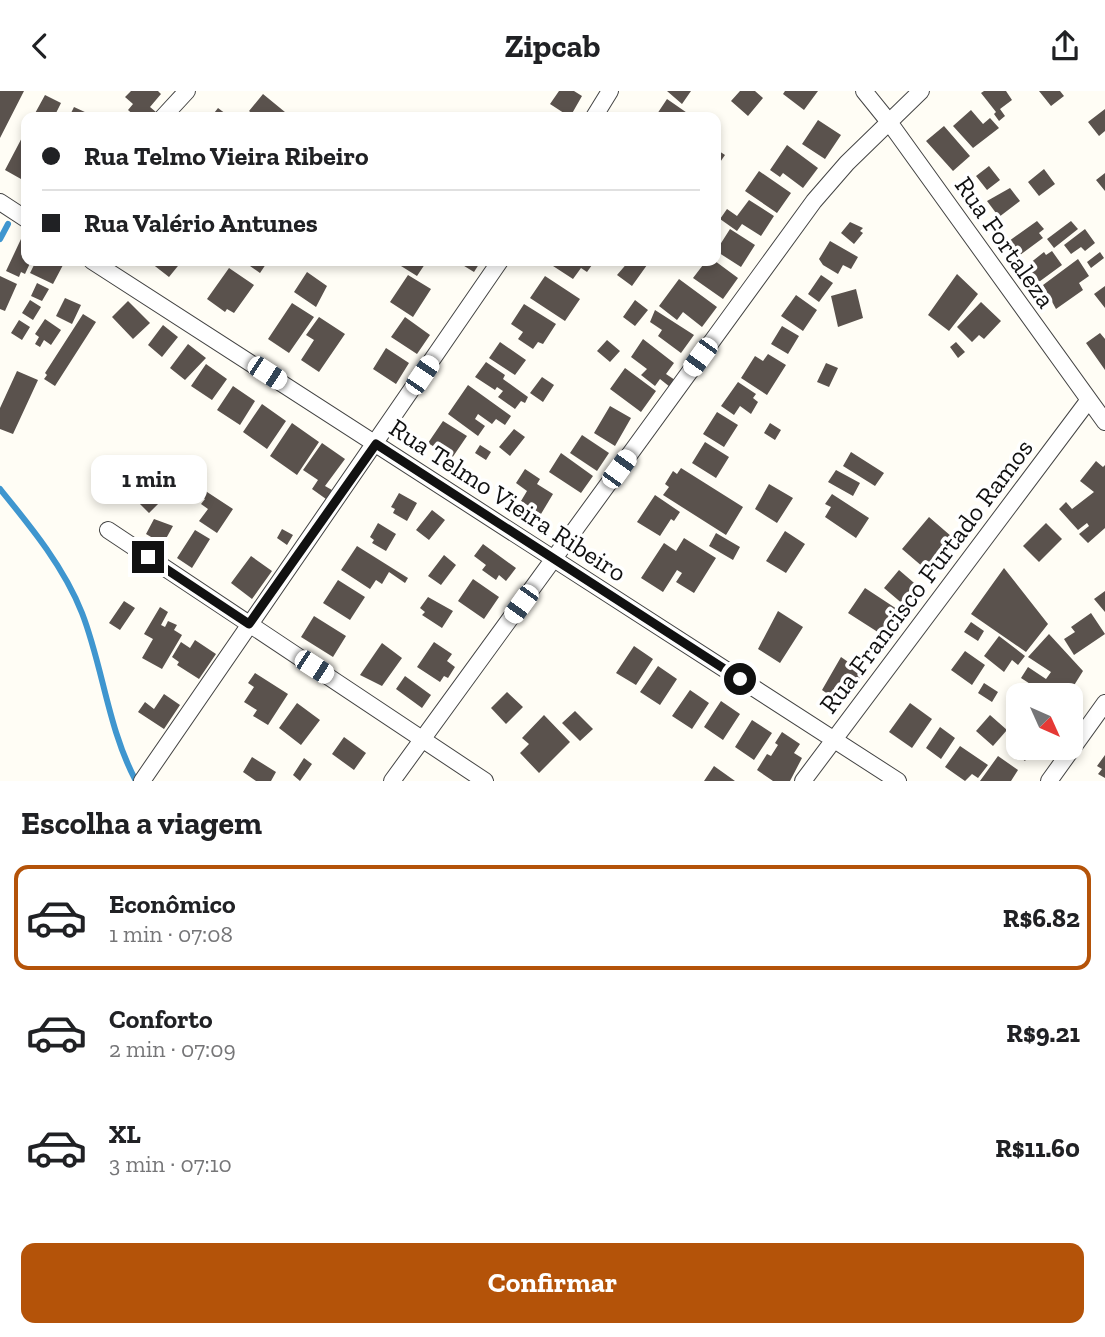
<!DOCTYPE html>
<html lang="pt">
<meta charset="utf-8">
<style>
body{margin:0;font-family:"Zilla Slab",serif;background:#f2f2f2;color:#202124;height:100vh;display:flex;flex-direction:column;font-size:26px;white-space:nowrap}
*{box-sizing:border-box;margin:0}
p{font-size:23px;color:#757577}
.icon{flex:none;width:38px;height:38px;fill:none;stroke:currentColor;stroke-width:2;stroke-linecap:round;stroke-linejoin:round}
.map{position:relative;height:690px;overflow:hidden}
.side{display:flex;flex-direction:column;background:#fff;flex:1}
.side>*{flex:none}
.hud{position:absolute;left:21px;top:21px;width:700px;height:154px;border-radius:14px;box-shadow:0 4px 10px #0003;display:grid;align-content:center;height:154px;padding:0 21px;background:#fff}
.needle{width:46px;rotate:135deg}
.buttons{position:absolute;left:1006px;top:592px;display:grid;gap:14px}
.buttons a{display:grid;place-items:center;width:77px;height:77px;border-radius:14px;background:#fff;box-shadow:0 4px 10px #0003;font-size:35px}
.end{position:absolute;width:32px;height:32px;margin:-16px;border:9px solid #111;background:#fff;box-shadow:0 0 0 4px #fff}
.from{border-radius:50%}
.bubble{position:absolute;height:49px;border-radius:14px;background:#fff;box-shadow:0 4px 10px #0003;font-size:23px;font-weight:700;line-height:49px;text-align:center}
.car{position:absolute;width:21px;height:42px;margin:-21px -10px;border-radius:9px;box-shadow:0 0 5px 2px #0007;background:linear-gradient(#fff 24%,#345 0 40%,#fff 0 76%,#345 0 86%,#fff 0)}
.hud b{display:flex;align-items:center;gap:24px;height:66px;font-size:26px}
.hud b+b{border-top:2px solid #e0e0e0}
.hud i{width:18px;height:18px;background:#202124}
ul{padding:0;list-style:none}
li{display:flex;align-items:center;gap:21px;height:105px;margin:0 14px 10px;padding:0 7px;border:4px solid transparent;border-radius:14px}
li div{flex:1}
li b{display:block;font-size:26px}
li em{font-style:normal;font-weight:700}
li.active{border-color:#b45309}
li>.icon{width:63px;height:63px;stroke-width:1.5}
h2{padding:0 21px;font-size:32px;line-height:84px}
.cta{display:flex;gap:14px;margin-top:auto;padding:14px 21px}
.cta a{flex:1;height:80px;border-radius:14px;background:#b45309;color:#fff;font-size:28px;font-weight:700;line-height:80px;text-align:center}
header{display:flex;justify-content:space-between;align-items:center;height:91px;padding:0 21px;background:#fff;font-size:32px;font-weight:700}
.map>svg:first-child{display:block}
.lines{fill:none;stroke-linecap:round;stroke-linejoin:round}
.stream{stroke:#3f96cf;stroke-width:6}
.building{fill:#5a524d}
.street-casing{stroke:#444;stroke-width:18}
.street{stroke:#fff;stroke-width:16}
.route{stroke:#111;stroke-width:9}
.labels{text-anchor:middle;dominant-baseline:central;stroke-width:7;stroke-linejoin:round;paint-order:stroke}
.street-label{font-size:26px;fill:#111;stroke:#fff}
</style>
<header><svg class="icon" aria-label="back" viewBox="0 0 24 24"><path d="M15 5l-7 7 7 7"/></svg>Zipcab<svg class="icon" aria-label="share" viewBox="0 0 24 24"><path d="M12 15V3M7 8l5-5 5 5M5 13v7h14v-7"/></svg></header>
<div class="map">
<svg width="1105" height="690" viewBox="0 0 1105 690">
<rect width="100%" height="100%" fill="#fffdf5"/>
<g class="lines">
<path class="stream" d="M0 148 8 133
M0 398C31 436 64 476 82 522 103 576 108 638 136 690"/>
</g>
<path class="building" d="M0 0H24L0 47Z
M131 0H158L161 3 150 16 156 21 152 26H136L128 19 133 13 125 6Z
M559 0H574L582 5 570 26 550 13Z
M667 0H691L682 13Z
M740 0H755L763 7 748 25 731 10Z
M785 0H818L804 19 783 3Z
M984 0H1006L1012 9 1000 18 1005 25 999 30 994 23 996 21 981 2Z
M1039 0H1060L1064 5 1051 15Z
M263 3 291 26H256L249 20Z
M45 4 61 12 54 26H33Z
M667 8 693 26H655Z
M74 16 87 22 84 26H69Z
M218 17 230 26H211Z
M1105 18V40L1099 45 1088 31Z
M971 19 983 33 990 27 999 37 973 57 953 35Z
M818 29 841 44 825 68 802 53Z
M944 35 970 65 953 80 926 50Z
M26 39V78L21 88 5 79Z
M787 54 818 77 803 97 783 82 780 86 770 79Z
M716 58 725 64 716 77Z
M989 75 1000 89 987 99 976 85Z
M1044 78 1055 93 1039 105 1028 91Z
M759 80 791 102 777 122 745 100Z
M1105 82V100L1096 89Z
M1010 97 1020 110 999 126 987 110Z
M749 109 774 125 761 145 742 133 737 140 720 128 727 118 737 125Z
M1037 130 1044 138 1039 142 1043 147 1020 164 1009 150Z
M1071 130 1078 138 1054 157 1047 148Z
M850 131 863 137 860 140 863 142 854 153 841 142Z
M730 138 755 154 741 176 716 160Z
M1085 138 1095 152 1085 160 1081 156 1071 163 1064 154Z
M21 148 26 150V170H31L25 183 21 181 19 186 6 180Z
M830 150 858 166 851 178 843 174 838 183 823 174 819 168Z
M1052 160 1062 174 1032 196 1020 180 1044 161 1046 164Z
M1100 161 1104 167 1091 177 1087 171Z
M1078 168 1089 185 1079 192 1083 199 1056 218 1043 194Z
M36 170H55L63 174 53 193 30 182Z
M153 170H182L169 186 151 172Z
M243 170H268L260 182Z
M405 170H427L417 185 401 175Z
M456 170H481L474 181Z
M557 170H585L592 174 587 181 581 177 573 188 553 175Z
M629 170H641L647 174 632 195 617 184Z
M706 170H715L738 187 723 208 693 187Z
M229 177 254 194 234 222 227 218 225 221 207 208Z
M307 181 327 195 316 216 294 201Z
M957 183 978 203 949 240 928 224Z
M408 184 431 198 413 226 390 211Z
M821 184 833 192 819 211 808 203Z
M0 185 17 193 5 220 0 218Z
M545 185 580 208 565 230 530 207Z
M679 188 717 216 702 236 683 221 677 229 659 215Z
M37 192 49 198 42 210 31 205Z
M1105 195V217L1094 203Z
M856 198 863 227 838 236 831 205Z
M796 204 817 219 803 240 781 225Z
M65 207 81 214 72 233 56 225Z
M30 209 41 216 33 229 22 222Z
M635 209 648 219 635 235 623 226Z
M128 210 150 232 133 248 112 226Z
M981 211 1001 230 984 248 979 244 972 251 957 236Z
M292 212 314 226 289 262 268 248Z
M524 213 556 233 543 253 538 251 533 258 518 248 523 241 511 233Z
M655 219 694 244 681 262 658 245 662 239 650 231Z
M83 223 96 231 55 295 44 288 47 284 45 282Z
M319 226 345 243 319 281 301 269 314 249 306 244Z
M405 226 430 244 417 263 391 246Z
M45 228 61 239 51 254 44 249 40 256 35 253 39 246 35 243Z
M19 229 30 236 22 249 11 242Z
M163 234 178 246 162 266 148 254Z
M782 235 799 245 788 263 771 253Z
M1100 242 1105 248V279L1086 252Z
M643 248 674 272 666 283 675 289 670 296 660 288 655 295 641 284 647 278 631 266Z
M607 249 620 260 610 271 597 260Z
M500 251 526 269 515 284 489 267Z
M956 251 965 261 958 267 950 256Z
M188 253 206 267 185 289 170 277Z
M386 257 409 272 396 293 373 278Z
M768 263 786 274 767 304 741 287 755 265 763 270Z
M486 271 505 284 503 288 528 306 525 312 521 310 515 318 498 306 503 300 497 296 495 299 475 286Z
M826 272 838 277 829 296 817 291Z
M206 273 227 288 212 309 191 295Z
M625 277 656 300 641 321 610 298Z
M17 280 38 289 13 343 0 338V317Z
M542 286 554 294 543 311 530 302Z
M738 291 756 303 753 307 758 311 751 323 740 315 734 324 721 315Z
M468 294 511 325 505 334 496 328 492 333 478 323 475 328 485 335 478 345 448 323Z
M233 295 255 310 240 334 217 319Z
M262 313 286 330 267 358 243 341Z
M610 315 631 327 615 355 594 342Z
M717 321 738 334 724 356 703 343Z
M443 330 467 345 452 367 428 352Z
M292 332 319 351 297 384 270 365Z
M770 332 781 339 775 349 764 342Z
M514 338 525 346 510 365 499 356Z
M582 344 609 362 597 380 570 362Z
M705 351 729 366 716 387 692 372Z
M322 352 345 368 325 395 332 399 326 408 312 398 318 389 303 379Z
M480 354 491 361 486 369 475 362Z
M851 361 884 382 875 395 843 375Z
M561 362 593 385 581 402 549 381Z
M1096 370 1103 376 1105 374V437L1088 452 1079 443 1089 435 1087 432 1078 439 1059 418 1066 411 1072 418 1094 401 1080 390Z
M681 377 743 416 726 444 663 404 669 396 665 393 673 380 677 383Z
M525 378 540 388 537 393 553 403 541 423 521 410 527 400 516 392Z
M836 379 860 392 853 405 828 391Z
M769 393 793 407 777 432 755 418Z
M147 397 161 410 149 422 136 409Z
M204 399 233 418 217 442 199 430 208 418 201 413 205 408 200 405Z
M399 402 417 412 407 430 393 422 395 418 391 416Z
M832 403 869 427 856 447 825 426 831 416 825 413Z
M655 404 680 421 674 430 671 428 660 445 637 431Z
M432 419 445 429 429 449 416 439Z
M929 426 959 452 930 482 902 458Z
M154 428 173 435 163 453 146 443Z
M378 432 396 443 386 460 372 452 374 449 370 446Z
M1046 432 1062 448 1039 471 1023 455Z
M282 438 293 444 287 454 277 447Z
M195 439 210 448 192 477 177 467Z
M785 440 805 453 786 482 766 470Z
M716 442 740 456 733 469 709 455Z
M684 447 716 467 694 502 676 491 682 482 677 479 663 501 641 487 664 452 676 460Z
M483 453 516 477 506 490 499 484 496 489 482 479 486 474 474 465Z
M357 455 408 487 405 492 389 481 382 493 376 489 370 498 341 479Z
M444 464 456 474 441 494 428 485Z
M251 465 272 480 252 508 231 492Z
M1004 477 1048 533 1026 561 971 523Z
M899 479 920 497 904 514 884 497Z
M473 488 499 506 484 528 458 510Z
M338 489 365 506 350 529 323 512Z
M865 497 900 520 884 545 848 522Z
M1105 500V521L1094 508Z
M428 506 453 520 442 537 422 524 425 521 420 517Z
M124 510 135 517 120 539 109 532Z
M160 516 168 521 161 534 165 536 168 530 177 534 174 539 182 544 162 578 142 567 153 548 144 543Z
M778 520 803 536 780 572 758 558Z
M1091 522 1105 543 1074 564 1064 548 1075 541 1071 536Z
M314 525 346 545 333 566 301 546Z
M971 531 984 540 978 550 964 541Z
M1049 543 1083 580 1068 604H1038L1041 600 1021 587 1028 576 1046 588 1051 581 1028 566Z
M999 545 1025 565 1018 574 1012 569 1004 581 984 565Z
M195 549 216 563 199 588 177 574 179 571 172 566 181 551 190 557Z
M434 551 452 563 447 570 455 576 448 587 444 585 440 591 417 576Z
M382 552 402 567 382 595 360 584Z
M634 555 653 568 636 594 616 582Z
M965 560 985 574 972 594 951 579Z
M841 566 864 582 841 612 822 599Z
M658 575 677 588 660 614 640 601Z
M255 582 288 603 268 634 253 625 257 619 244 611 254 596 248 592Z
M405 585 431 604 422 617 396 598Z
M984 592 998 601 992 611 978 602Z
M690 599 709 612 692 638 672 625Z
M507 601 523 616 506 633 491 617Z
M164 603 180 614 164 638 138 621 145 611 154 618Z
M721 610 740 623 723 649 704 636Z
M297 612 320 629 301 654 279 637Z
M910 612 932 628 912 657 889 641Z
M575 620 593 638 580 650 562 632Z
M544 624 570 651 539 682 520 662 529 653 522 647Z
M990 624 1007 639 993 655 976 640Z
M752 629 772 642 754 669 735 656Z
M940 636 955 647 941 668 926 657Z
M1018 640V656H1035L1025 670 1007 657Z
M782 641 800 653 794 662 802 667 790 690H773L757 679 767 663 771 665 778 654 775 652Z
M344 646 366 662 354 679 332 663Z
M960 655 988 674 978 687 972 683 965 690 945 676Z
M1105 664V687L1098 683 1102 678 1097 675Z
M998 665 1018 679 1011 690H980Z
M252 666 276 681 271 690H256L243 681Z
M304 667 312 673 300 690 293 684Z
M714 675 735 690H704Z"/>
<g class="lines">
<defs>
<path id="street" d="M864 0 889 31 1105 331
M163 26 187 0
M594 26 610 0
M0 111 26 128
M92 170 898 690
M108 439 485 690
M142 690 500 170
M392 690 814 110 847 72 921 0
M803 690 1088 310
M1049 690 1105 612"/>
</defs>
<use href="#street" class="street-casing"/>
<use href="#street" class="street"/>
</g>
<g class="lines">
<path class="route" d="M148 466 249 533 376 353 740 588"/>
</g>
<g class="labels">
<g class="street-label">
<text transform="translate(1005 151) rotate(55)">Rua Fortaleza</text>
<text transform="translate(508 409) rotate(33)">Rua Telmo Vieira Ribeiro</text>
<text transform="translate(926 485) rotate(-53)">Rua Francisco Furtado Ramos</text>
</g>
</g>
</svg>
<div class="buttons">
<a><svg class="needle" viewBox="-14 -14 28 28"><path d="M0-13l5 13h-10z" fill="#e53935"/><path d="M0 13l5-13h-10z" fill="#757577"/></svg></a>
</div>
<i class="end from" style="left:740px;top:588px"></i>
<i class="end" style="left:148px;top:466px"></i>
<div class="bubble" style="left:91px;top:364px;width:116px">1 min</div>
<i class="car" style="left:700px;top:266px;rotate:216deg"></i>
<i class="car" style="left:267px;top:282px;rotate:123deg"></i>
<i class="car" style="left:422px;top:284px;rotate:34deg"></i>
<i class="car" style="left:619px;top:378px;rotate:36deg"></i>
<i class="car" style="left:521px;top:513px;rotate:216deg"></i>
<i class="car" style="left:314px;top:576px;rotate:123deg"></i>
<div class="hud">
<b><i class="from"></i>Rua Telmo Vieira Ribeiro</b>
<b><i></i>Rua Valério Antunes</b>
</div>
</div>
<section class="side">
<h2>Escolha a viagem</h2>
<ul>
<li class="active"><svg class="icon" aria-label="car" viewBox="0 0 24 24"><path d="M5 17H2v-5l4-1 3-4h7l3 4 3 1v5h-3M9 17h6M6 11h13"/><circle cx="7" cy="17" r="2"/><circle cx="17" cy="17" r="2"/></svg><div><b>Econômico</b><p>1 min · 07:08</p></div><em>R$6.82</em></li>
<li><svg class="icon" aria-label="car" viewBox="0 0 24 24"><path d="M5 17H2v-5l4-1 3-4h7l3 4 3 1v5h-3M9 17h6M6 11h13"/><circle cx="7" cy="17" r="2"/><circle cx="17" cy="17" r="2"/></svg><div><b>Conforto</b><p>2 min · 07:09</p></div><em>R$9.21</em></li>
<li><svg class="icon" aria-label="car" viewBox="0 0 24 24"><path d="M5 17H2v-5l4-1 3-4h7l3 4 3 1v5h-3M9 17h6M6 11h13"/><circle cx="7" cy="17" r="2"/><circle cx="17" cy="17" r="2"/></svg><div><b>XL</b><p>3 min · 07:10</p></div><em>R$11.60</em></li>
</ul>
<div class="cta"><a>Confirmar</a></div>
</section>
